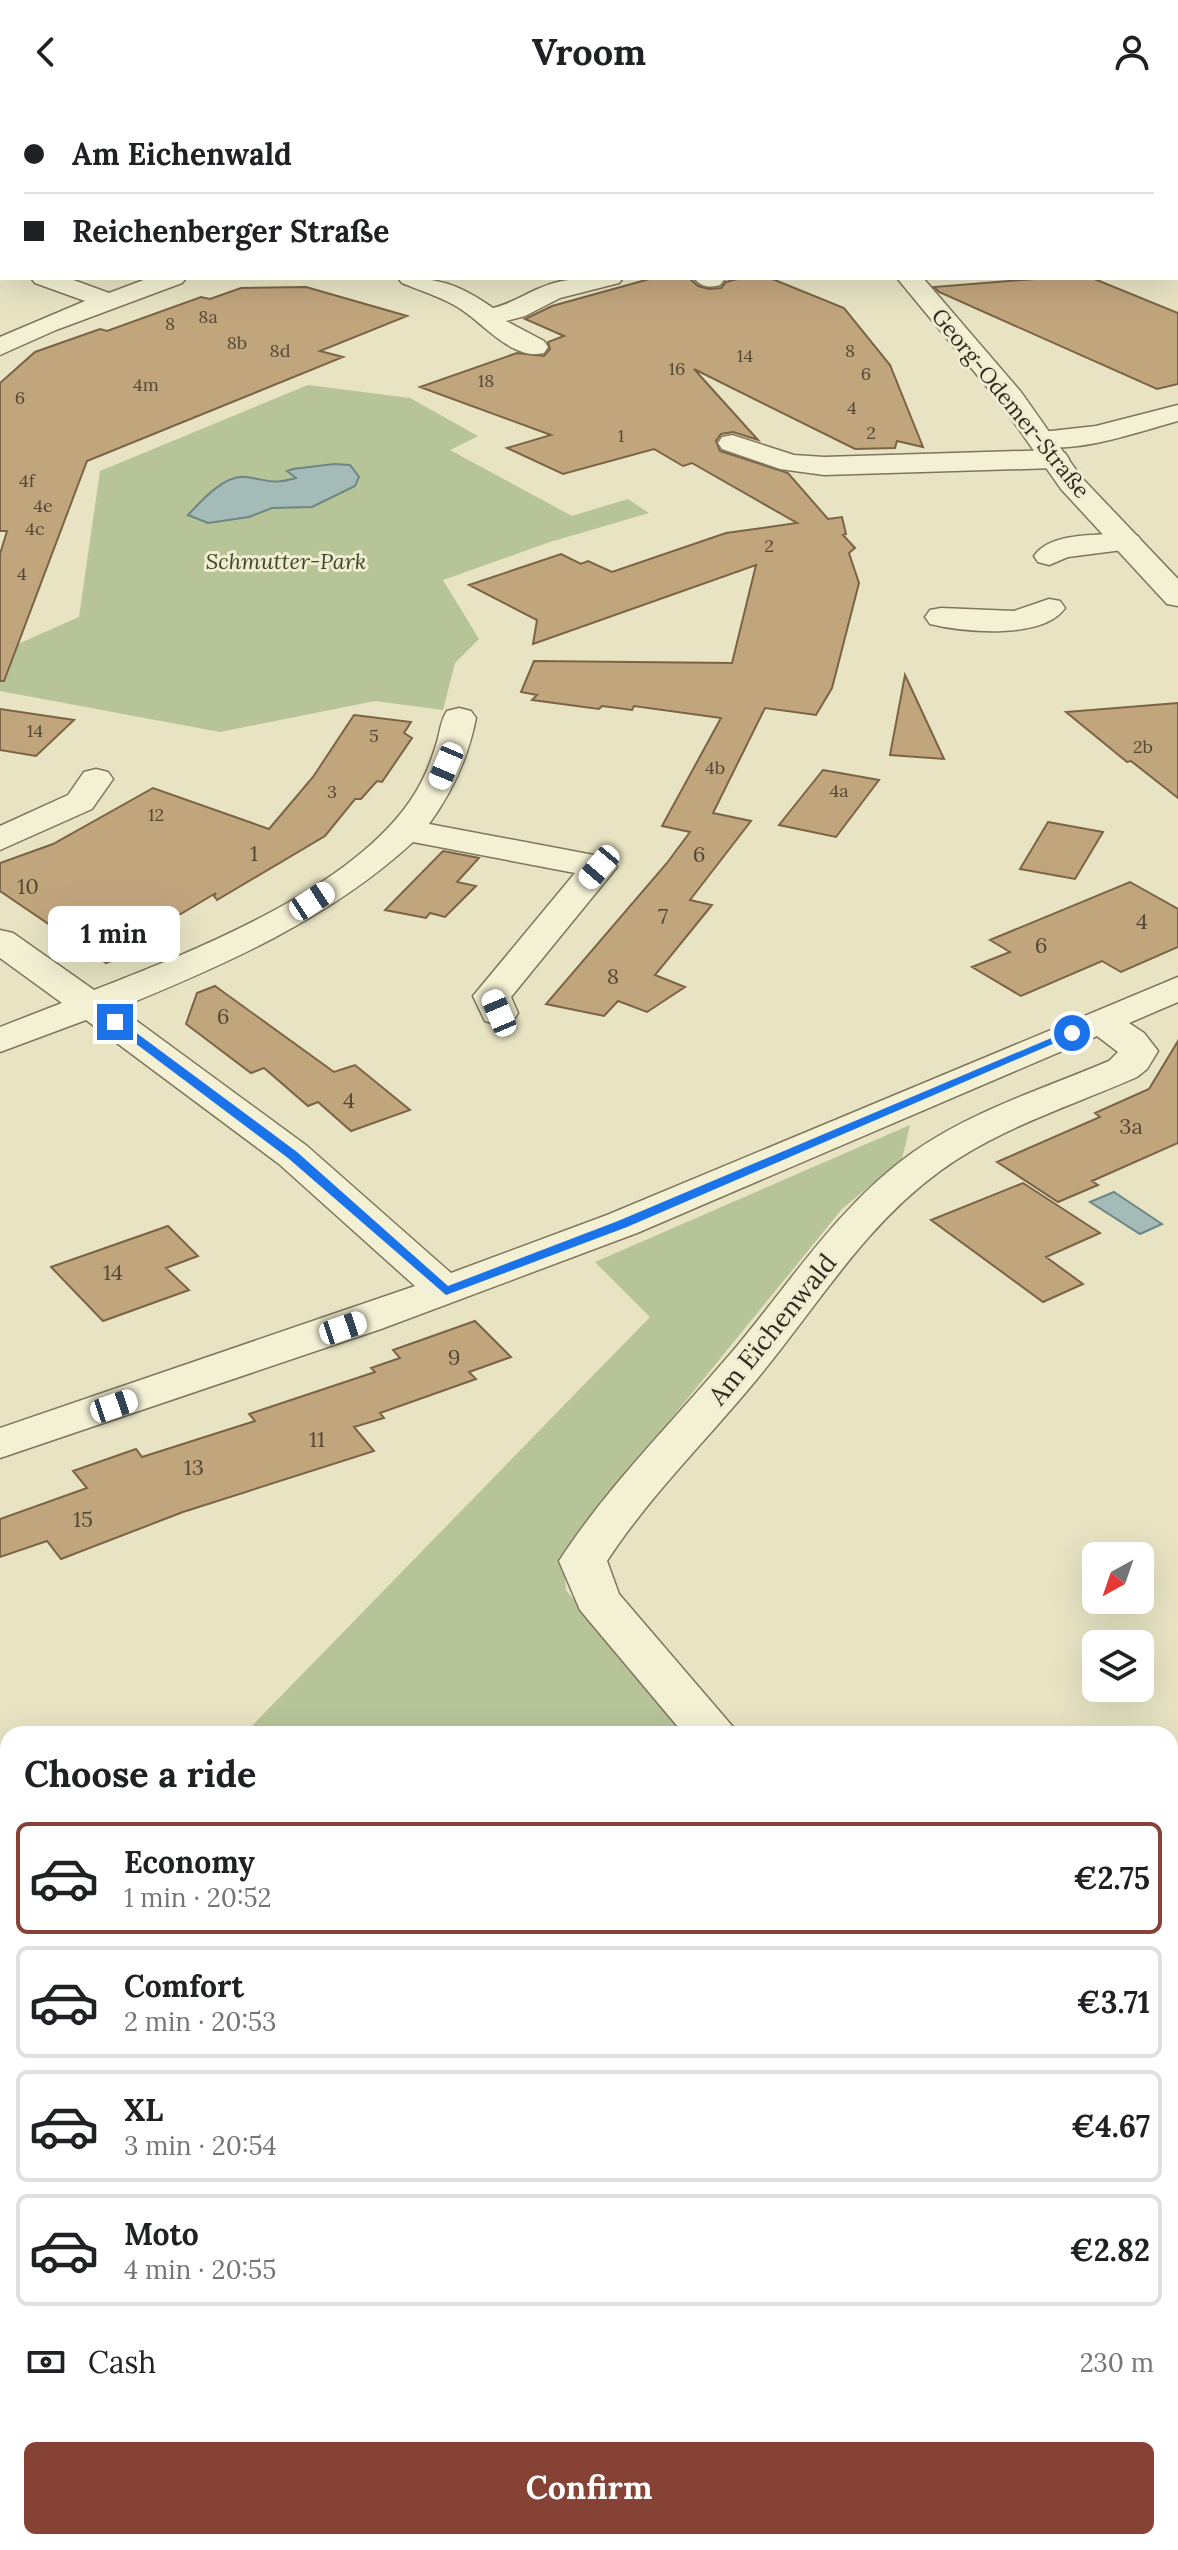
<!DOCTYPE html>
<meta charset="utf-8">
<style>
body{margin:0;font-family:Lora,serif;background:#f2f2f2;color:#202124;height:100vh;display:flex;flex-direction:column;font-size:30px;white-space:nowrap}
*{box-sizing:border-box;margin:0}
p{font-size:26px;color:#757577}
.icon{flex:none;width:44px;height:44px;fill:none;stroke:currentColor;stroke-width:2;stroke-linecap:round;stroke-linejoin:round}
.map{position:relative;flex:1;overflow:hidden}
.panel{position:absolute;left:0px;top:1622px;width:1178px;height:824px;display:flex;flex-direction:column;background:#fff;border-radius:24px 24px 0 0;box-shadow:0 8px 32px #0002}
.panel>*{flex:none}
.banner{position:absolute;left:0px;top:0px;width:1178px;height:176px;box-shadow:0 8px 32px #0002;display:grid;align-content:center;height:176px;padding:0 24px;background:#fff}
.needle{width:52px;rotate:220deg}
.tools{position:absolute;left:1082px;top:1438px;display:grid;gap:16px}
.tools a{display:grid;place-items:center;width:72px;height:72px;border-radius:12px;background:#fff;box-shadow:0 8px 32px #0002;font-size:40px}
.end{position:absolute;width:36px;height:36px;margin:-18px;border:10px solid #1a73e8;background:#fff;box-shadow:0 0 0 4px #fff}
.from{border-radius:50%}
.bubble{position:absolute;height:56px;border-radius:12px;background:#fff;box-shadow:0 8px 32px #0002;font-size:26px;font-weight:700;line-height:56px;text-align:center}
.car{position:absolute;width:24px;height:48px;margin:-24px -12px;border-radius:10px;box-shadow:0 0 6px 2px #0007;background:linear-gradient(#fff 24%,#345 0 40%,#fff 0 76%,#345 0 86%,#fff 0)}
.banner b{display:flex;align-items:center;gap:28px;height:76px;font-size:30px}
.banner b+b{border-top:2px solid #e0e0e0}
.banner i{width:20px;height:20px;background:#202124}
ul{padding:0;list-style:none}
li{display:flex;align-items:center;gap:24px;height:112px;margin:0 16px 12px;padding:0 8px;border:4px solid #e0e0e0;border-radius:12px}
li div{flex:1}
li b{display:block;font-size:30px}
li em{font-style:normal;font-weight:700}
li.selected{border-color:#864234}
li>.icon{width:72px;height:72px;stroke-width:1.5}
h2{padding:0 24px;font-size:36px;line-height:96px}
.pay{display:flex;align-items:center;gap:20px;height:88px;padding:0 24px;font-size:30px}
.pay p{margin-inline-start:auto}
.primary-button{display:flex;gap:16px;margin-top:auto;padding:16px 24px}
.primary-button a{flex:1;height:92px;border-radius:12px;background:#864234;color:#fff;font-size:32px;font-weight:700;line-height:92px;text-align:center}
header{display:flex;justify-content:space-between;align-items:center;height:104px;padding:0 24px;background:#fff;font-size:36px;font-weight:700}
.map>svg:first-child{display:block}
.green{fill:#b7c498}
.water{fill:#a4bbb8;stroke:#6d8785;stroke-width:2}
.building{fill:#c1a57d;stroke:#7b6445;stroke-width:2}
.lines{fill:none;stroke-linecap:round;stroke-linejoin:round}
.minor-casing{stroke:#7f755c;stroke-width:3}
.tertiary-casing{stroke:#7f755c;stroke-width:3}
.minor{fill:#f3f0d4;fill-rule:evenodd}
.tertiary{fill:#f3f0d4;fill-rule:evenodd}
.route{fill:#1a73e8}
.labels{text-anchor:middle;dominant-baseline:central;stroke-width:6;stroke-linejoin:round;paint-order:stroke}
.far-number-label{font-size:18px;fill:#554936}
.far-street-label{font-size:22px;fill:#312a1e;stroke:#f0ecd1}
.far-park-label{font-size:22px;font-style:italic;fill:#3b4a27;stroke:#f0ecd1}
.number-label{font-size:22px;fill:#554936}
.street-label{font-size:26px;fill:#312a1e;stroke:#f0ecd1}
</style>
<header><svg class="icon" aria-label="back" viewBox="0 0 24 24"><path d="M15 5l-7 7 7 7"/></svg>Vroom<svg class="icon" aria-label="person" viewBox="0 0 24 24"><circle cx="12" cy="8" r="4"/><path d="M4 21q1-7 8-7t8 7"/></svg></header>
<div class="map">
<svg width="1178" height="2446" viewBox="0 0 1178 2446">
<rect width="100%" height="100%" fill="#e7e3c3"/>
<path class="green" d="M308 281 410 294 478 332 450 346 572 412 628 395 649 409 550 438 443 476 479 535 455 559 443 606 375 597 220 628 0 587V548L79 513 100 367Z
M910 1021 902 1055 842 1105 578 1429 563 1456 566 1486 686 1630H244L650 1213 595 1158Z
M1170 1674 1178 1677V2061L1170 2054Z
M8 1871V2438H1105L1110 2445 0 2446V1880Z"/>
<path class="water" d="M334 360 350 361 359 373 355 382 312 403 272 404 249 413 208 419 188 411C201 397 225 370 246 373 269 376 271 381 296 374L287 367 293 365Z
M1114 1088 1162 1120 1140 1130 1090 1098Z
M1178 2403V2446H1109L1121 2438H1170V2408Z"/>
<path class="building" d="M653 174H689L698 182 709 185 721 184 726 178 741 174H770L844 204 890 261 923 343 897 337 895 344 855 345 694 265 758 336 733 328 721 330 716 337 720 347 788 369 828 415 842 413 846 430 843 431 855 444 849 449 859 479 832 584 816 611 765 604 713 709 751 717 690 796 712 801 655 871 685 883 647 908 618 897 604 912 546 900 667 759 690 728 662 722 721 614 634 602 632 606 602 602 599 605 532 596 537 591 521 588 534 557 732 559 756 461 533 540 537 516 469 481 561 450 581 460 588 457 612 468 726 429 797 419 692 359 683 362 654 345 563 370 507 344 551 331 420 283 517 249 544 252 550 245 548 238 564 232 525 215 552 202Z
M1048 174H1092L1178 209V280L1157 285 939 188 934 183Z
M306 183 407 212 320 247 343 253 87 357 4 577H0V450L7 427H0V279L35 248 100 225 107 227 201 193 210 195 241 184Z
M905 571 944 655 890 651Z
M1178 599V694L1131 657 1127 658 1066 608Z
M0 605 74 616 36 652 0 646Z
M354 611 411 618 404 629 412 634 382 678 377 677 361 695H355L325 732 217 796 214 792 216 789 162 821 132 832 148 842 106 859 0 787V759L53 740 153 684 269 725 313 673Z
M823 666 879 676 836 733 779 721Z
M1048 718 1103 728 1075 775 1020 765Z
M443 747 479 754 457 778 476 782 445 813 430 809 426 814 385 806Z
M1130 778 1178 805V843L1121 868 1102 857 1021 892 972 863 1010 848 990 836Z
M215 882 334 968 355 961 410 1006 351 1027 318 998 308 1002 264 964 251 969 186 920 197 889Z
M1178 937V1039L1092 1077 1098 1081 1058 1098 997 1058 1100 1013 1095 1009 1149 985Z
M1023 1079 1100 1129 1046 1153 1083 1180 1043 1198 931 1116Z
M168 1122 198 1152 166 1164 189 1186 103 1217 51 1163Z
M475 1217 511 1253 469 1268 476 1275 380 1309 384 1314 354 1323 374 1347 183 1408 61 1455 47 1437 0 1453V1415L87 1384 73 1367 136 1345 142 1353 255 1317 249 1310 375 1268 371 1264 400 1254 393 1246Z"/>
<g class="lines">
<defs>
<path id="minor" d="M883 0H908L909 2H884Z
M1176 120H1178V134H1176Z
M0 152H2V166H0Z
M31 174H68L109 189 149 174H186L182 179 56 226 0 251V233L85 197 35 179Z
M398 174C440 174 458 180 493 204 510 200 523 191 540 184 566 172 595 174 623 174L619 179 560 194 525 212 506 217 544 237 548 243 544 249C510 257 481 215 454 201 438 192 419 186 402 179Z
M694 174H722L724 176 720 181C709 184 701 183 694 174Z
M1178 301V317C1137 328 1075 351 1033 341L1029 335 1033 329 1096 322Z
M732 331 794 351 824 353 1055 346 1065 349 1069 355 1065 361 1055 364 824 371 780 365 722 345 718 339 722 333Z
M1127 429 1138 432 1142 438 1138 444 1068 453 1049 461 1038 458 1034 452C1051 427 1100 432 1127 429Z
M1049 495 1060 497 1065 504C1043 536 963 528 930 520L925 513 930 506 941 504 1014 507Z
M459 604 471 607 476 614C468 654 453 687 429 720L599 752 612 755 617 763 511 893 518 909 513 917 499 921 485 917 473 892 575 769 413 738C328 816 224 861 119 904L307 1042 451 1169 607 1111 1178 873V898L1129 919 1144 929 1158 947 1147 965 1137 973C1071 1002 999 1024 940 1067 864 1122 816 1204 757 1275 707 1336 650 1391 607 1457L619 1490 739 1630H684L580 1506 559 1457C607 1383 668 1323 725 1256 786 1186 835 1104 912 1049 971 1007 1043 985 1109 957L1118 948 1097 932 637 1129 381 1225 0 1354V1324L415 1182 279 1060 86 916 0 948V923L62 899 0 854V826L13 829 94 886C194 847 348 787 410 697 422 680 430 661 436 641 440 630 440 617 447 607Z
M96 665 108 668 113 675 92 705 0 746V722L68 691 84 668Z"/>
<path id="tertiary" d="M444 0H472L473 2H445Z
M897 174H923L1021 288 1081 373 1178 475V502L1167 500 1061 385 1001 300Z"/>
</defs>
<use href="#minor" class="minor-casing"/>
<use href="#tertiary" class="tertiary-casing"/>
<use href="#minor" class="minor"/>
<use href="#tertiary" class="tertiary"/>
</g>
<path class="route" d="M111 916H119L297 1048 448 1182 618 1117 1068 927 1078 929 627 1123 446 1191 288 1054 111 921Z"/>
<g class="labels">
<g class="far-number-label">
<text x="208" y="212">8a</text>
<text x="170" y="219">8</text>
<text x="237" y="238">8b</text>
<text x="280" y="246">8d</text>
<text x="850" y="246">8</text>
<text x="745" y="251">14</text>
<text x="677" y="264">16</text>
<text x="866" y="269">6</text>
<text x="486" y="276">18</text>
<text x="146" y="280">4m</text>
<text x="20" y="293">6</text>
<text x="852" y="303">4</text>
<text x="871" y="328">2</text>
<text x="621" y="331">1</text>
<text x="27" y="376">4f</text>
<text x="43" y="401">4e</text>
<text x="35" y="424">4c</text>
<text x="769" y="441">2</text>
<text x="22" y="469">4</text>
<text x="35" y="626">14</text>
<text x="374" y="631">5</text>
<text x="1143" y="642">2b</text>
<text x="715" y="663">4b</text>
<text x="839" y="686">4a</text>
<text x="332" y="687">3</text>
<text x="156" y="710">12</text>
</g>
<g class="far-street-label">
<text transform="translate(1011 299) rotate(51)">Georg-Odemer-Straße</text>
</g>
<g class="far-park-label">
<text x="286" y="457">Schmutter-Park</text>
</g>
<g class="number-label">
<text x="254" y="749">1</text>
<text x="699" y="750">6</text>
<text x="28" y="782">10</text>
<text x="663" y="812">7</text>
<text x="1142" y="817">4</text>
<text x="1041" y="841">6</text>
<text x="613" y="872">8</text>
<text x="223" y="912">6</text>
<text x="349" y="996">4</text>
<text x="1131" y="1022">3a</text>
<text x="113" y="1168">14</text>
<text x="454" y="1253">9</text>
<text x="317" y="1335">11</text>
<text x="194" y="1363">13</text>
<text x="83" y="1415">15</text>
</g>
<g class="street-label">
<text transform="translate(772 1225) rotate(-51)">Am Eichenwald</text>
</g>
</g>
</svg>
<div class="tools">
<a><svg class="needle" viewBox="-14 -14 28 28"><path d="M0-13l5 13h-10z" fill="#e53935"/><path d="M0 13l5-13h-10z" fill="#757577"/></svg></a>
<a><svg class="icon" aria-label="layers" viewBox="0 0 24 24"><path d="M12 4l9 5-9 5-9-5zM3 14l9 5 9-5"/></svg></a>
</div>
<i class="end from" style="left:1072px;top:929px"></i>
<i class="end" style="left:115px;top:918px"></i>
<div class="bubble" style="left:48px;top:802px;width:132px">1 min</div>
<i class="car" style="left:446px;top:662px;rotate:203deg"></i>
<i class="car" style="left:599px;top:763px;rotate:220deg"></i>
<i class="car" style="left:312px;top:797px;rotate:57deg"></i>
<i class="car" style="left:499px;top:909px;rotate:337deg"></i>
<i class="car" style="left:343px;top:1224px;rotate:71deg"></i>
<i class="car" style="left:114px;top:1302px;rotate:71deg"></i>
<div class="banner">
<b><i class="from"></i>Am Eichenwald</b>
<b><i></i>Reichenberger Straße</b>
</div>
<section class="panel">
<h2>Choose a ride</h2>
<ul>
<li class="selected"><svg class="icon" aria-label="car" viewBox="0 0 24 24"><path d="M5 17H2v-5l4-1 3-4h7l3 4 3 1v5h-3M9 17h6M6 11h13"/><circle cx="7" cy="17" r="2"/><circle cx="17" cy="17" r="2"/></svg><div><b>Economy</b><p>1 min · 20:52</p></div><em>€2.75</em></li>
<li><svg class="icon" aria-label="car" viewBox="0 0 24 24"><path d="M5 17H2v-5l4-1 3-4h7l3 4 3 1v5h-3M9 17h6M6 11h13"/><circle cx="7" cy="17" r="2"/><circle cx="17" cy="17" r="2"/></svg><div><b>Comfort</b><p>2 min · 20:53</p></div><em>€3.71</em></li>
<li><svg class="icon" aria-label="car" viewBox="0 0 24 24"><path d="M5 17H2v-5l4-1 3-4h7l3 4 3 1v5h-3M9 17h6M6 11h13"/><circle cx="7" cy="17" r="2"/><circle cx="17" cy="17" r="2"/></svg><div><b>XL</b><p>3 min · 20:54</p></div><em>€4.67</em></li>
<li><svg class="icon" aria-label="car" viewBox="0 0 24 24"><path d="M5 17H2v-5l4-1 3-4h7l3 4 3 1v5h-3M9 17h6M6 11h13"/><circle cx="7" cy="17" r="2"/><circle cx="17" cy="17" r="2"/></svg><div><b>Moto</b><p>4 min · 20:55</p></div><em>€2.82</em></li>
</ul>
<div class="pay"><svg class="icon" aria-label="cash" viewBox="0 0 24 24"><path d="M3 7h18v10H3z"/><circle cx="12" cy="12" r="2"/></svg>Cash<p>230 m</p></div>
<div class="primary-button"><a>Confirm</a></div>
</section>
</div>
